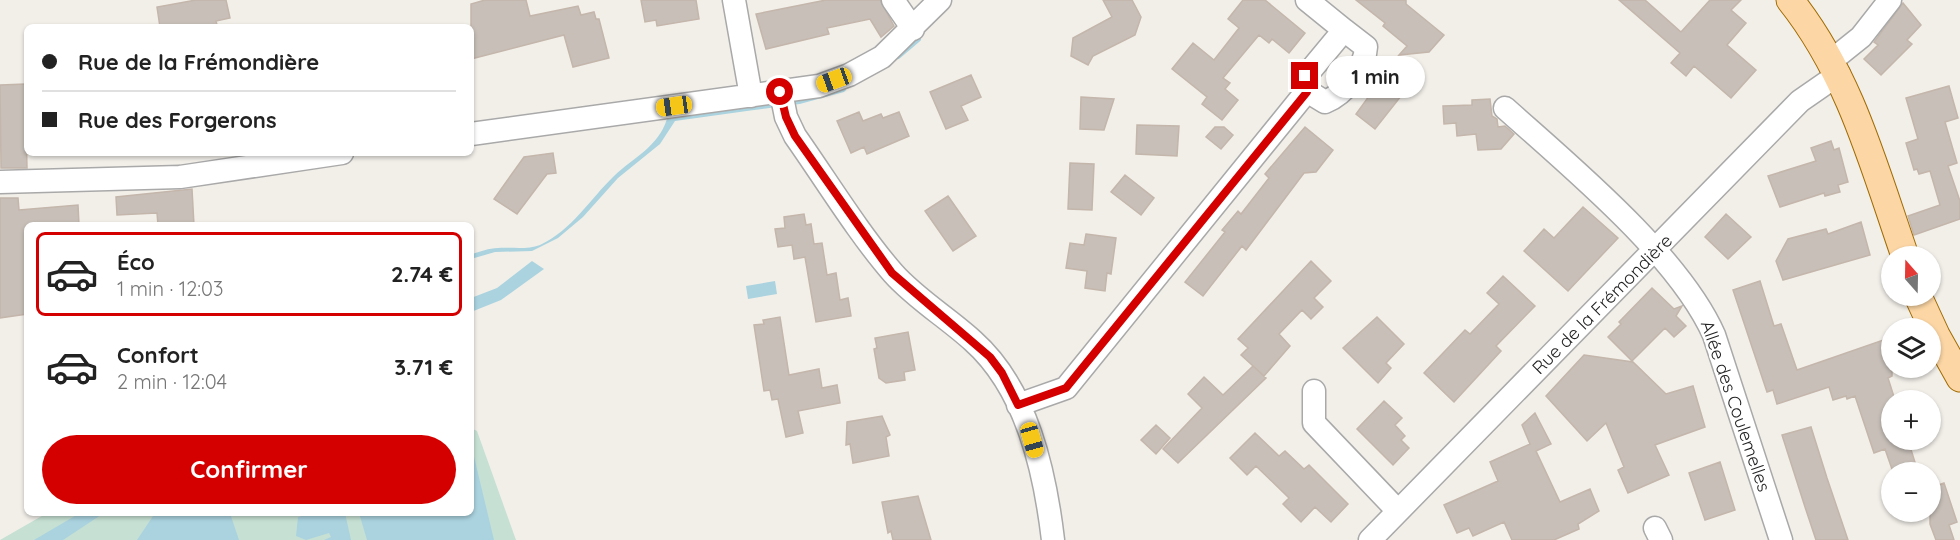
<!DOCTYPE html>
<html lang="fr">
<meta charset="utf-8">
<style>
body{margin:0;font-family:Quicksand,sans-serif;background:#f6f6f6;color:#222;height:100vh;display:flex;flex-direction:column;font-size:22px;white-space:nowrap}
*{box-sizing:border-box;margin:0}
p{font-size:20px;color:#767676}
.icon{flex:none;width:33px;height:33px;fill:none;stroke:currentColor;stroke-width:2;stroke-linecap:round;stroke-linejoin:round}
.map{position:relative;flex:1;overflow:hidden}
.details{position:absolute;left:24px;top:222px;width:450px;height:294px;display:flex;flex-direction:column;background:#fff;border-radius:9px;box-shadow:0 2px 4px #0004}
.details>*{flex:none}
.top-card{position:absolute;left:24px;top:24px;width:450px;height:132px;border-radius:9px;box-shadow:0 2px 4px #0004;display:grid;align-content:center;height:132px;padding:0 18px;background:#fff}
.needle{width:39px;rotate:340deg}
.controls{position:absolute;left:1881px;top:246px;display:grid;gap:12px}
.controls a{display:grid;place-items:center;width:60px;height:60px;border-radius:50%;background:#fff;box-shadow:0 2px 4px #0004;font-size:30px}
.end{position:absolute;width:27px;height:27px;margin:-14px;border:8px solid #d40000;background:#fff;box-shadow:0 0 0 3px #fff}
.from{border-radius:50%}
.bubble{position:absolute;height:42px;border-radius:21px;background:#fff;box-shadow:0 2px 4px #0004;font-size:20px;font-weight:700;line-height:42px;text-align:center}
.car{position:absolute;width:18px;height:36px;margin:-18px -9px;border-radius:8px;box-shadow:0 0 4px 2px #0007;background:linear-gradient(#f5c518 24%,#345 0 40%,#f5c518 0 76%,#345 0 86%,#f5c518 0)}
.top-card b{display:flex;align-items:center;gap:21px;height:57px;font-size:22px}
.top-card b+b{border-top:2px solid #e0e0e0}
.top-card i{width:15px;height:15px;background:#222}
ul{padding:10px 0 0;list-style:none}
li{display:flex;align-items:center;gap:18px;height:84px;margin:0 12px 9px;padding:0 6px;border:3px solid transparent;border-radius:9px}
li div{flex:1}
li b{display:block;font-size:22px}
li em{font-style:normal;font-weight:700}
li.current{border-color:#d40000}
li>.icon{width:54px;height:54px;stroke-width:1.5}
.primary-button{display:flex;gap:12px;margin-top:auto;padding:12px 18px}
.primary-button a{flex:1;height:69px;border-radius:36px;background:#d40000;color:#fff;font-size:24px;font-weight:700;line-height:69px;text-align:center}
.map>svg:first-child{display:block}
.wetland{fill:#c6e0d4}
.water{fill:#aad3df}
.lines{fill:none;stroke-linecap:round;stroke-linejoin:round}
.stream{stroke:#aad3df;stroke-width:6}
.building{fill:#c7bfb8;stroke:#c4b6ab;stroke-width:1.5}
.minor-casing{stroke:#a9a9a9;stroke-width:25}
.major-casing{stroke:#a06b00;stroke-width:29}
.minor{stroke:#fff;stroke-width:22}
.major{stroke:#fcd6a4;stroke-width:27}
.route{stroke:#d40000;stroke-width:8}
.labels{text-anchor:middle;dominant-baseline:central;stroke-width:5;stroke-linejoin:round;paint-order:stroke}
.street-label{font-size:18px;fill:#222;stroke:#fff}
</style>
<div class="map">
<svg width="1960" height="540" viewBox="0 0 1960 540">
<rect width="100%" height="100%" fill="#f2efe9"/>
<path class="wetland" d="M471 428 477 431 516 540H0L47 513H471Z"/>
<path class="water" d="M754 107V110L675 121 660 144 618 178 583 217 558 238 532 251 495 252 471 259V254C480 252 489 248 498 248 511 247 527 250 540 245 572 230 590 199 614 176 634 157 658 147 667 119Z
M532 261 544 269 501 300 471 312V298L497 288Z
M775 281 777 294 748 299 746 286Z
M471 444 494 540H367L359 513H471Z
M80 513H104L63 540H34Z
M155 513H230L239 540H137Z
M314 513H345L351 540H324L331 537 329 533 306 540 296 536 298 517Z"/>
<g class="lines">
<path class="stream" d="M898 56 918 39
M754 107 799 101 843 89"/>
</g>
<path class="building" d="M196 0H226L230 18 216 21 217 25 206 27H160L157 7Z
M485 0H526L530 16 578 6 581 15 594 12 596 19H599L609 58 573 67 564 35 471 59V4Z
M641 0H696L699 19 657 26 656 20 645 22Z
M826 0H880L894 26 881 37 870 19 827 28 829 34 766 49 756 14Z
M1103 0H1132L1141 17 1135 35 1093 56 1088 65 1071 56 1073 38 1112 17Z
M1243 0H1265L1305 33 1289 53 1272 39 1269 43 1259 35 1223 78 1230 83 1225 89 1238 100 1222 120 1202 104 1207 97 1172 69 1193 43 1214 60 1239 28 1228 19Z
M1356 0H1406V4L1444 35 1429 52 1399 55 1407 46 1383 26 1385 23Z
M1619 0H1645L1681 32 1710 0H1741L1731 10 1746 23 1727 45 1756 70 1731 98 1694 66 1686 76 1671 63 1680 53Z
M1903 3 1921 25 1907 40 1912 44 1881 75 1864 59 1878 45 1874 42Z
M1395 60 1416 77 1375 129 1356 114Z
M971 75 981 97 961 106 968 120 946 129 930 92Z
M25 84 27 168H1L0 85Z
M1949 86 1958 118 1945 122 1957 163 1948 166 1960 201V219L1914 235 1908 216 1940 205 1930 171 1919 174 1917 169 1914 170 1906 143 1918 139 1906 98Z
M1081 97 1114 99 1104 130 1080 129Z
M1490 99 1492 116 1497 119 1498 127 1505 126 1514 134 1501 149 1478 150 1476 134 1457 136 1456 123 1444 124 1443 106 1472 105V100Z
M859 112 863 121 881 114 883 118 899 112 909 136 867 154 864 147 851 153 837 121Z
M1137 125 1179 126 1177 156 1136 154Z
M1215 127H1224L1233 135 1221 149 1206 137Z
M1305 127 1333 150 1316 172 1304 173 1246 250 1242 246 1203 296 1185 282 1225 232 1222 230 1238 211 1241 214 1269 178 1265 174Z
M1831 141 1834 150 1839 148 1848 182 1838 185 1840 192 1825 196 1824 193 1780 207 1768 176 1816 161 1811 148Z
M553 153 556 173 547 174 517 214 494 199 524 157Z
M1070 163 1094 164 1092 210 1068 209Z
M1125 175 1154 198 1141 215 1111 192Z
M192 189 194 225H158L157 213 117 215 116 197Z
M948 196 976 236 953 251 925 211Z
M0 198H18L19 210 78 205 79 225H27V314L0 318Z
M1583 207 1618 238 1568 291 1524 251 1544 229 1554 238Z
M804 214 806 225 811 224 814 244 822 243 827 275 836 273 840 300 848 298 851 316 816 322 805 257 794 259 792 245 778 247 775 229 785 228 784 217Z
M1726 214 1751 237 1728 259 1705 237Z
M1861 222 1870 255 1783 280 1776 261 1788 239 1826 229 1828 234Z
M1086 234 1116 238 1111 274 1107 273 1105 291 1085 288 1087 271 1066 268 1070 243 1084 245Z
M1311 261 1331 281 1314 298 1323 307 1311 319 1302 310 1279 334 1290 346 1264 376 1241 355 1248 348 1238 339Z
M1503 276 1535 306 1496 346 1501 351 1454 402 1424 373 1465 330 1470 334 1499 304 1487 293Z
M1760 281 1774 326 1781 324 1797 370 1892 337V376L1888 378 1895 400H1892V440H1908L1918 472H1893L1885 449 1874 453 1855 396 1847 399 1846 396 1833 400 1829 387 1777 404 1773 390 1767 392 1733 290Z
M1652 288 1674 309 1682 306 1676 316 1686 326 1674 337 1665 328 1632 361 1608 337 1621 324 1619 322Z
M780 317 789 375 819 369 822 388 837 385 840 403 798 411 803 433 786 437 778 399 772 400 770 390 764 391 754 325 764 324 763 320Z
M1377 317 1404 344 1386 363 1391 368 1378 383 1343 348Z
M908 332 915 370 904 372 905 380 886 383 879 378 874 349 877 348 875 338Z
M1584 355 1633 362 1666 394 1693 386 1705 427 1655 445 1669 475 1628 493 1618 470 1624 467 1606 423 1587 441 1546 396Z
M1253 366 1266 378 1178 463 1163 449 1202 408 1188 394 1204 377 1223 395Z
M1384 401 1402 418 1395 425 1405 436 1401 440 1409 448 1393 465 1357 429Z
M1535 413 1551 444 1536 451 1560 502 1590 489 1599 511 1578 524 1579 529 1554 540H1512L1504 522 1473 536 1469 528 1457 533 1444 505 1498 481 1490 462 1530 444 1522 425Z
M882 416 890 435 886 437 889 456 853 463 850 444 846 445 847 422Z
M1156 425 1170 438 1156 454 1141 440Z
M1811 427 1827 478 1848 540H1816L1805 507 1782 435Z
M1255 433 1279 456 1285 451 1304 469 1309 465 1348 504 1331 522 1315 507 1301 522 1283 504 1289 498 1256 466 1247 475 1230 458Z
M1720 462 1735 510 1705 520 1689 473Z
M1944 483 1957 522 1949 525 1954 540H1936L1930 524V488Z
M918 496 931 540H893L891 531 888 533 882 502Z"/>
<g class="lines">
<defs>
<path id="minor" d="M734 0 751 96
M893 0 913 29
M1831 61 1861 37 1890 0
M1307 91 1325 102C1345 94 1365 68 1366 47L1344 30
M781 92 786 117 795 136C826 180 859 234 893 273 916 299 948 318 973 341 1027 389 1045 472 1053 540
M1505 108C1571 167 1679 256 1714 335L1781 540
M471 134 819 86 849 75 882 57 940 0
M0 182 180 177 342 153
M1314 391V423L1398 511
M1018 405 1066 388 1307 91 1305 77 1344 30 1307 0
M1655 528 1661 540
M1370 540 1800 101 1839 74"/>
<path id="major" d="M1790 0C1850 75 1874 167 1905 256
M1918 296 1936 335 1960 378"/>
</defs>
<use href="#minor" class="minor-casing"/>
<use href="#major" class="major-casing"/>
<use href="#minor" class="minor"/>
<use href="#major" class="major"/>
</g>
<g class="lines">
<path class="route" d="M780 92 786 117 795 136 892 273 990 357 1002 373 1018 405 1066 388 1307 92 1305 76"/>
</g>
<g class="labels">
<g class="street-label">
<text transform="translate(1602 304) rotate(-45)">Rue de la Frémondière</text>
<text transform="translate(1736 406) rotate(71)">Allée des Coulemelles</text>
</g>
</g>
</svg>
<div class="controls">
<a><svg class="needle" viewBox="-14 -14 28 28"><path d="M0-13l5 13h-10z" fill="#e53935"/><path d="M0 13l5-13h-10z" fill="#767676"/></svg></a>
<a><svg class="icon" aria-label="layers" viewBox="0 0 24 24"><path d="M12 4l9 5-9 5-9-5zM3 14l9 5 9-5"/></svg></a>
<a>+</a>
<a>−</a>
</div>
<i class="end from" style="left:780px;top:92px"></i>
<i class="end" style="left:1305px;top:76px"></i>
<div class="bubble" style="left:1326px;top:56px;width:99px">1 min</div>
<i class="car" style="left:834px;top:80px;rotate:250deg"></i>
<i class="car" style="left:674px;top:106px;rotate:262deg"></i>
<i class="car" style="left:1032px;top:440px;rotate:164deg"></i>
<div class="top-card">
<b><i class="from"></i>Rue de la Frémondière</b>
<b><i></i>Rue des Forgerons</b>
</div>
<section class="details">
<ul>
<li class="current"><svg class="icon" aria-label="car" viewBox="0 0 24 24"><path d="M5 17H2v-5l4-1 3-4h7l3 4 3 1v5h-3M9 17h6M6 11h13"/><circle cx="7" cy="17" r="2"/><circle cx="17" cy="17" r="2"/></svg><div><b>Éco</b><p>1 min · 12:03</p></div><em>2.74 €</em></li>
<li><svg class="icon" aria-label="car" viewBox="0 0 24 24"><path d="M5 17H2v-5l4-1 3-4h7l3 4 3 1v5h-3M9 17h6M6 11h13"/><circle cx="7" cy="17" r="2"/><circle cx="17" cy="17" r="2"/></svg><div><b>Confort</b><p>2 min · 12:04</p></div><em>3.71 €</em></li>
</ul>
<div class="primary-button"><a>Confirmer</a></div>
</section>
</div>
